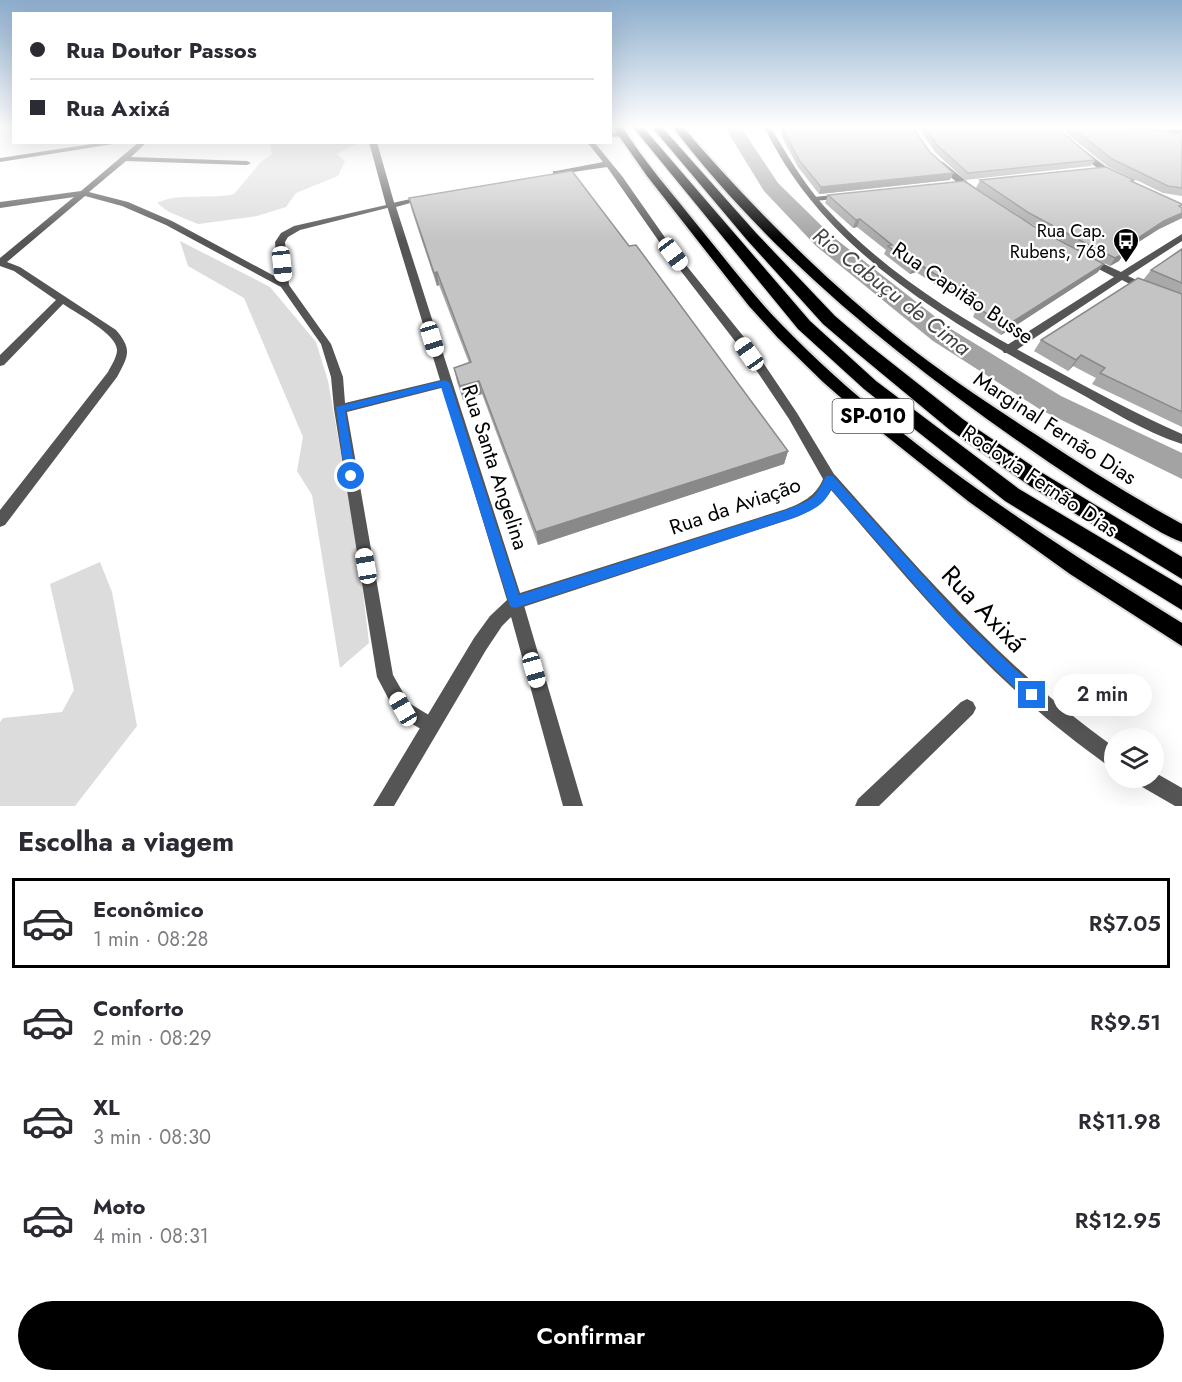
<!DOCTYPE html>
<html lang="pt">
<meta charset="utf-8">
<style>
body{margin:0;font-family:Jost,sans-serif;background:#f7f7f7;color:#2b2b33;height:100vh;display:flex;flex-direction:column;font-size:22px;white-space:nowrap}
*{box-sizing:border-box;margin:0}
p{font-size:20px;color:#7c7c81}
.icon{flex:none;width:33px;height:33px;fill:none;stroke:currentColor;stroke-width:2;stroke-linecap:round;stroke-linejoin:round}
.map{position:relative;height:806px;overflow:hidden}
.side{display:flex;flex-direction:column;background:#fff;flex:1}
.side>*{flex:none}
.guide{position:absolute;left:12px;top:12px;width:600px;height:132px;border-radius:0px;box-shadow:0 6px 24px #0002;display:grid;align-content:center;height:132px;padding:0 18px;background:#fff}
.controls{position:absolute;left:1104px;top:728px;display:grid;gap:12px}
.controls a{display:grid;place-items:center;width:60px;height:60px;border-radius:50%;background:#fff;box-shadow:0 6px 24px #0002;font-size:30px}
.end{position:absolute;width:27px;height:27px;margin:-14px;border:8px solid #1a73e8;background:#fff;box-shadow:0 0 0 3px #fff}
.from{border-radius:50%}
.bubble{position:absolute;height:42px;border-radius:21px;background:#fff;box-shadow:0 6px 24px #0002;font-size:20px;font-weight:600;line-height:42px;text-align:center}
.car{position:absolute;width:18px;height:36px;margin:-18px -9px;border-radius:8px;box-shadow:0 0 4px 2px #0007;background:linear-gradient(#fff 24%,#345 0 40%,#fff 0 76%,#345 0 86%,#fff 0)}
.guide b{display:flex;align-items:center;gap:21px;height:57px;font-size:22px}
.guide b+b{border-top:2px solid #e1e1e2}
.guide i{width:15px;height:15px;background:#2b2b33}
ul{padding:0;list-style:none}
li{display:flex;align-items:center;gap:18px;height:90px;margin:0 12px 9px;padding:0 6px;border:3px solid transparent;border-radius:0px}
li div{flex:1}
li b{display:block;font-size:22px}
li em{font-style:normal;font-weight:600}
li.current{border-color:#000}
li>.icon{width:54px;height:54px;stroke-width:1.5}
h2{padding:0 18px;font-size:27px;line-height:72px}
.cta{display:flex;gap:12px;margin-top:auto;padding:12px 18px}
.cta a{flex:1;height:69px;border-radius:36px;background:#000;color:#fff;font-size:24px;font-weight:600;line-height:69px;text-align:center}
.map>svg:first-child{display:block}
.green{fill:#dcdcdc}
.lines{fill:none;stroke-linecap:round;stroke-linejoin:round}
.river{fill:#a3a3a3;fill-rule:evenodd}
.trunk-casing{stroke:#dbdbdb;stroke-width:4}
.motorway-casing{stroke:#dbdbdb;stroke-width:3}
.minor{fill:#555;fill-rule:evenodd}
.tertiary{fill:#555;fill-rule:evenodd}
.trunk{fill:#000;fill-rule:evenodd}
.motorway{fill:#000;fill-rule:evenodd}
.wall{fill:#a9a9a9}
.shaded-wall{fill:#898989}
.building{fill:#c4c4c4;stroke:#898989;stroke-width:1.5}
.route{fill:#1a73e8}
.labels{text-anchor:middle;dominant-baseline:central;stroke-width:4.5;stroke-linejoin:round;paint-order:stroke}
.far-poi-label{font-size:18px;fill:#000;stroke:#fff;text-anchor:end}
.shield{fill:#fff;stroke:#4c4c4c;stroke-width:1.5}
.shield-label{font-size:20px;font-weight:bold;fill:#000}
.street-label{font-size:21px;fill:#000;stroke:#fff}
.water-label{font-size:22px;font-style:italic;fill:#444;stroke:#fff}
.near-street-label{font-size:26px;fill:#000;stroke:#fff}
</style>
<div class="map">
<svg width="1182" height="806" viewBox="0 0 1182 806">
<rect width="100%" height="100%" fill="#fff"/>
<path class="green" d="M355 142 356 144 337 154 345 161 338 176 296 193 286 207 257 216 198 224 169 212 157 203C178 192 209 200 234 194L261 162 272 154 270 143Z
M180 241 270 287 316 342 328 381 358 550 369 643 340 668 312 495 297 471 303 437 244 298 188 266Z
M100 562 112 592 137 726 75 806H0V722L3 718 62 712 74 690 50 584Z"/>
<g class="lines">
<path class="river" d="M724 126H740L778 183 832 236 951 329 1061 396 1182 453V479L1041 410 933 341 816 246 764 191Z"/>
<defs>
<path id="trunk" d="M612 126H622C644 162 673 194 699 227 726 260 752 294 781 324 895 442 1044 537 1182 623V646L1070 574 968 501 870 423 823 382 778 338 749 306 647 176Z
M672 126H682C749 204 822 278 903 342 946 376 992 406 1038 436 1085 467 1132 497 1182 524V542C1168 537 1155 529 1142 521 1111 503 1080 483 1050 463 911 368 775 262 672 126Z"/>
<path id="motorway" d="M632 126H642L810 321 876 381 1019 489 1182 586V610L1005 501 864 389 798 329Z
M651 126H661L757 234 835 316 869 345 964 420 1044 474 1182 557V579L1030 486 950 430 857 353 823 324 747 240Z"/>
</defs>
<use href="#trunk" class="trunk-casing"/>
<use href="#motorway" class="motorway-casing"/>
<path class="minor" d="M1048 126H1081L1087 128 1083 130 1052 128Z
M1182 129V133L1154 135 1150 133 1154 131Z
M105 142H126L0 162V158Z
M139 142H147L131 157 247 161 251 163 247 165 126 161 89 192 128 202 172 221 278 278 275 242 281 233 294 226 386 205 369 142H377L395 206 300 230 288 237 285 242 289 285 331 344 343 377 345 403 445 379 451 383 445 387 347 412 393 675 409 703 437 720 440 726 437 732 431 735 397 715 377 677 334 409 331 377 321 344 281 287 166 225 122 206 85 196 7 262 20 267 116 330C132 349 129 355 117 377L5 525 0 527V510L108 372C111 366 117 357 117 350 117 334 76 313 63 304L4 365 0 366V355L56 300 14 271 0 266V258L74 197 0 208V202L81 191Z
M1078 150H1084L1117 175 1110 177 1078 154Z
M937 162H943L976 189V193H970L937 166Z
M843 194 847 196 846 198 814 201 810 199 814 197Z
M1182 234V241L1128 276 1149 286V290H1141L1122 280 1012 353H1004L1002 350 1004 347 1114 277 1085 262V258H1091L1121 272Z
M830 474 835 475C922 573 1007 671 1114 747V767L1107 765C1080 745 1053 725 1028 702 953 636 890 558 825 483L823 479 825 475Z
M515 595 521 597 523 602 583 806H563L507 602 509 597Z
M967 699 973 702 976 708 973 714 879 806H855L858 799 961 702Z
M1154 772 1182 788V806H1175L1137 784 1135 777H1154Z"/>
<path class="tertiary" d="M764 126H770C786 153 802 181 823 205 885 274 967 323 1048 366 1092 390 1136 414 1182 434V444C1144 432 1107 408 1072 389 954 326 823 252 764 126Z
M624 132V136L610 137V133Z
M587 142H594L622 176 673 249 756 352 797 413 837 479C828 501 815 510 794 518L520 608 502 626 486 650 394 806H373L474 638 490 616 507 600 387 206 388 204 424 196 428 198 396 207 520 593 786 509C802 503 816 496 823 479L789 419 748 358 667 253 607 167 553 175V171H556L603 162Z"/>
<use href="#trunk" class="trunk"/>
<use href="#motorway" class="motorway"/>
</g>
<path class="wall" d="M780 126H912L929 151 953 173 950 180 819 194 798 167 783 139Z
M917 126H1055L1095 160 1091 166 965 180 935 152Z
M1068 126H1085L1182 135V196L1163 193 1107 166 1065 132Z
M1089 126H1177L1148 129Z
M980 180H1134L1133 182 1182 208V218L1159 229 1126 250 1119 261 1110 266 1082 252 1025 220 976 188Z
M828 195 1098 272 1001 335 973 317 975 312 970 309V307L916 272 910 274 884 254 886 250 857 227 853 228 825 203Z
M409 198 629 246 788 451 784 464 538 545 482 394 463 400 457 382 454 368 469 363 439 285 437 286 412 211Z
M1182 249V427L1092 384 1096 378 1073 366 1068 371 1034 351 1041 340 1143 280 1151 270Z"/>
<path class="shaded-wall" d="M1149 126H1177L1148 129Z
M953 173 950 180 819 194 821 187Z
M1182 213V218L1159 229 1126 250 1119 261 1110 266 1115 258 1126 246 1164 221Z
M860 219 857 227 853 228 856 220Z
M919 264 916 272 910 274 914 266Z
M1104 264 1098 272 1001 335 1006 326Z
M437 272 439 285 437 286 434 273Z
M1081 355 1073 366 1068 371 1076 360Z
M479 381 482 394 463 400 460 386Z
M788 451 784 464 538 545 536 532Z"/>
<path class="building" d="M783 126H912L929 151 953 173 821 187 799 160 784 132Z
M924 126H1055L1095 160 968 173 937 145Z
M1070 126H1085L1158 130 1182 135V188L1168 186 1112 159Z
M1106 167 1134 180 1131 181 1182 204V205L1179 206 1182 208V213L1164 221 1126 246H1129L1121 251 1125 253 1115 258 1087 244 1029 213 980 180Z
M572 171 629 246 636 245 788 451 536 532 479 381 460 386 454 368 471 362 437 272 434 273 409 198Z
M964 181 1038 229 1104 264 1006 326 978 308 982 305 974 300H977L919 264 914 266 888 246 892 245 860 219 856 220 828 195Z
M1182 249V283L1151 270Z
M1138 278 1182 294V412L1100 373 1105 368 1081 355 1076 360 1041 340Z"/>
<linearGradient id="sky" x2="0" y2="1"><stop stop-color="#8cadcc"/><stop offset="0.53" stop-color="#fff"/><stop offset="1" stop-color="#fff" stop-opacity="0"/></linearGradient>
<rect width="1182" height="239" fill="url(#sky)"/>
<path class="route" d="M445 380 450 383 519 595 786 510C811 500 814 501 826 476H833L960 617 1037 690 1039 695 1037 700 1032 702 1027 700 951 626 831 489C824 507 810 511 793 518L515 608 510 606 441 387 345 411 356 476 351 481 345 476 336 407Z"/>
<defs>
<symbol id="bus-pin" viewBox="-11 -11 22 30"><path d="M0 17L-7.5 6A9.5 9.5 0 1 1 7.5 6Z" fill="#000" stroke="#fff"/><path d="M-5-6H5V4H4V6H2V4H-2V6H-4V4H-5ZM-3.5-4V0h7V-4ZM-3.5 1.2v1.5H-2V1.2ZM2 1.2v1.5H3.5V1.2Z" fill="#fff"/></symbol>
</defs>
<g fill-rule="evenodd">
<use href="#bus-pin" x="1111" y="226" width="30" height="40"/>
</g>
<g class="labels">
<g class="far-poi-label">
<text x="1106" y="231">Rua Cap.<tspan x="1106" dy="21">Rubens, 768</tspan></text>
</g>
<rect class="shield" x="832.5" y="399" width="81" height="34" rx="4.5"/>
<g class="shield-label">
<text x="873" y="416">SP-010</text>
</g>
<g class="street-label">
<text transform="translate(963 293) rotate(34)">Rua Capitão Busse</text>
<text transform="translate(1055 428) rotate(33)">Marginal Fernão Dias</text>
<text transform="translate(495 467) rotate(72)">Rua Santa Angelina</text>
<text transform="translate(1040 481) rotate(34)">Rodovia Fernão Dias</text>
<text transform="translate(735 506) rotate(-19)">Rua da Aviação</text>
</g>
<g class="water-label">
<text transform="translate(892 291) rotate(38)">Rio Cabuçu de Cima</text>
</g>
<g class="near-street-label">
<text transform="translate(984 609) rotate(46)">Rua Axixá</text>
</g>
</g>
</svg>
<div class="controls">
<a><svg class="icon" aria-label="layers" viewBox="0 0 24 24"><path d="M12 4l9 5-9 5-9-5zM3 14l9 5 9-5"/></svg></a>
</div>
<i class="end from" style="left:351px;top:476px"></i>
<i class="end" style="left:1032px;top:695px"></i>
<div class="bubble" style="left:1053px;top:674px;width:99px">2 min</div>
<i class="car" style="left:673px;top:254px;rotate:143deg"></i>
<i class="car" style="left:282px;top:264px;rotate:174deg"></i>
<i class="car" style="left:432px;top:339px;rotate:163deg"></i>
<i class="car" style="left:749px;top:354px;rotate:325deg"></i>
<i class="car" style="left:366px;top:566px;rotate:350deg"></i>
<i class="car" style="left:534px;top:670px;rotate:164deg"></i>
<i class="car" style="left:403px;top:709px;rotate:330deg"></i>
<div class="guide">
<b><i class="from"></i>Rua Doutor Passos</b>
<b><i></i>Rua Axixá</b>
</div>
</div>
<section class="side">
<h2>Escolha a viagem</h2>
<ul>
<li class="current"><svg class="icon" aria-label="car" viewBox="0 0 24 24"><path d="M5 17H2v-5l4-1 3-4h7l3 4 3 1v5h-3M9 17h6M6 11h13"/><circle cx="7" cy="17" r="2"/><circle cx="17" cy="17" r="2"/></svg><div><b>Econômico</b><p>1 min · 08:28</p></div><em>R$7.05</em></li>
<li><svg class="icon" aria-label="car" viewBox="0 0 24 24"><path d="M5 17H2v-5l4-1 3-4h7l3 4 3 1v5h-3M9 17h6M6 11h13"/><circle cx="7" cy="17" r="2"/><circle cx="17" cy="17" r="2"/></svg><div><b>Conforto</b><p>2 min · 08:29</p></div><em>R$9.51</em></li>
<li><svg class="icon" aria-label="car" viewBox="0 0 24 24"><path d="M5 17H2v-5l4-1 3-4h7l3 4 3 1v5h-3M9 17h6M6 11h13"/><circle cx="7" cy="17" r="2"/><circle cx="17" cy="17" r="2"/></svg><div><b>XL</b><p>3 min · 08:30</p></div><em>R$11.98</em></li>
<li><svg class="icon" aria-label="car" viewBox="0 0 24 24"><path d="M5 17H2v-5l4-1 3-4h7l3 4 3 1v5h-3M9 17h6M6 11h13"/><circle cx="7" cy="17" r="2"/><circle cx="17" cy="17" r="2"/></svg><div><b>Moto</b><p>4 min · 08:31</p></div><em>R$12.95</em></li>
</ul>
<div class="cta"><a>Confirmar</a></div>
</section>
